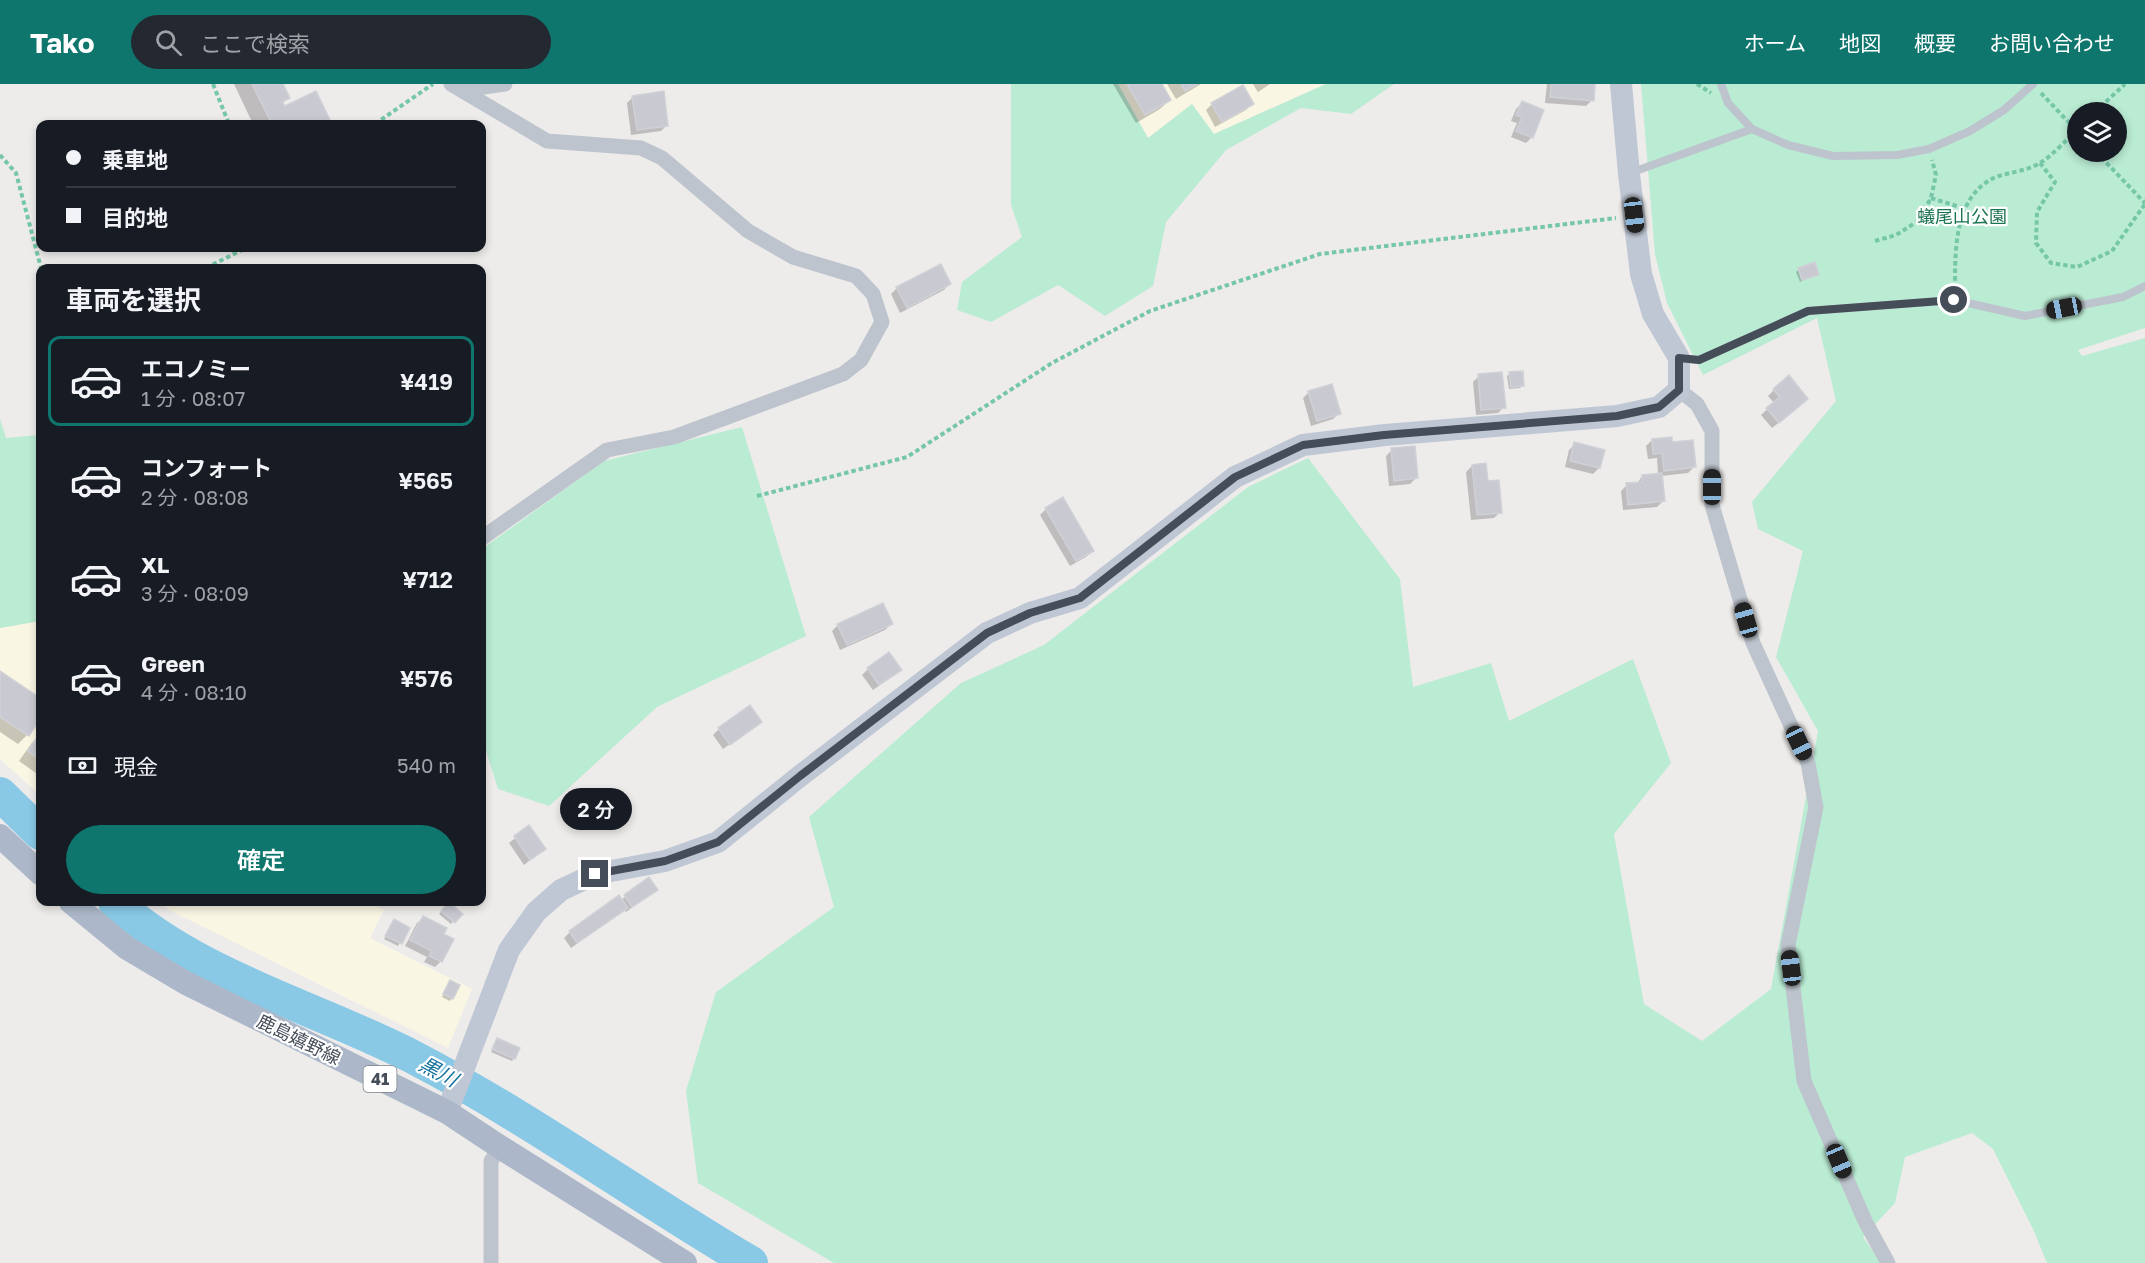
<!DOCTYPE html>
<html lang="ja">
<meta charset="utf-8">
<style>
body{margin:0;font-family:"Golos Text","Noto Sans JP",sans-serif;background:#242831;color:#f1f3f6;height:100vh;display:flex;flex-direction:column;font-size:22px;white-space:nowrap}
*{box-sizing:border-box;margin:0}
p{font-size:20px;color:#9ea1a6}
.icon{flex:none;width:33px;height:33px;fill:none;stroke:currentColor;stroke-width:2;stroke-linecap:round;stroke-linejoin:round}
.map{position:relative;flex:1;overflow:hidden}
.drawer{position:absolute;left:36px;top:180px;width:450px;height:642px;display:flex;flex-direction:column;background:#171b24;border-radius:12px;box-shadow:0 3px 9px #0003}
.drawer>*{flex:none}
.guide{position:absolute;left:36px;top:36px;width:450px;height:132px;border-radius:12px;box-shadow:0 3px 9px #0003;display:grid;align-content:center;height:132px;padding:0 30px;background:#171b24}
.controls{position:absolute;left:2067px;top:18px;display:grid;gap:12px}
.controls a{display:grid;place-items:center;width:60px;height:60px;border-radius:50%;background:#171b24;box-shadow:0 3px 9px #0003;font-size:30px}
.end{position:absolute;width:27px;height:27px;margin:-14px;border:8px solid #454d58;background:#fff;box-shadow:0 0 0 3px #fff}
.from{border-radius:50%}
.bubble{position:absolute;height:42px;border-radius:21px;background:#171b24;box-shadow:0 3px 9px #0003;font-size:20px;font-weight:600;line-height:42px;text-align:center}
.car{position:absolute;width:18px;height:36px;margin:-18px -9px;border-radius:8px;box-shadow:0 0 4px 2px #0007;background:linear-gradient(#222 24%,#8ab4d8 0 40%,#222 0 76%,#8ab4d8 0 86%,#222 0)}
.guide b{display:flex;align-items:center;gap:21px;height:57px;font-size:22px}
.guide b+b{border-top:2px solid #363941}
.guide i{width:15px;height:15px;background:#f1f3f6}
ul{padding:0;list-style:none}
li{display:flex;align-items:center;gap:18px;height:90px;margin:0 12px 9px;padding:0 18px;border:3px solid transparent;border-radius:12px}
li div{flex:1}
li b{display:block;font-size:22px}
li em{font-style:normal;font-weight:600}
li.current{border-color:#0f766e}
li>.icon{width:54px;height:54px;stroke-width:1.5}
h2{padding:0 30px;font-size:27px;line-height:72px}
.pay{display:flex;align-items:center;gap:15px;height:66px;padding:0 30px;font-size:22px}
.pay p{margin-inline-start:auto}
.action{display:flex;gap:12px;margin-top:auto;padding:12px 30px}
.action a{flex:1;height:69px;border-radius:36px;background:#0f766e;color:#fff;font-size:24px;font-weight:600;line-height:69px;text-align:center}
header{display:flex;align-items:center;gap:36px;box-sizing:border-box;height:84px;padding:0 30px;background:#0f766e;color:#fff}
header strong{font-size:28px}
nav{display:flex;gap:33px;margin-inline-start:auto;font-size:21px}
.search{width:420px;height:54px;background:#242831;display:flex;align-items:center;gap:15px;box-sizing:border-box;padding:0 21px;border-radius:33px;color:#9ea1a6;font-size:22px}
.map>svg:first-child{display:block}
.commercial{fill:#faf6e4}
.green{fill:#baebd3;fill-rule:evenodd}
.shadow{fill:#0003}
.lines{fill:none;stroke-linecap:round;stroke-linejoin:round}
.river{stroke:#89c9e6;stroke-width:34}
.building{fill:#c9cad1;stroke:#d0d1d7;stroke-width:1.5}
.path{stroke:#75c7a7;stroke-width:4;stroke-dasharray:4.5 3;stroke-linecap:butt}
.lane{stroke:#bdc4cd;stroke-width:8}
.street{stroke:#bdc4cd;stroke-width:15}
.secondary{stroke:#bfc7d4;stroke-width:22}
.primary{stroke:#acb8ca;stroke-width:24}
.route{stroke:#454d58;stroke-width:8}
.labels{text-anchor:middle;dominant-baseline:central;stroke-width:4.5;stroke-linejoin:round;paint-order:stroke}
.shield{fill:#fff;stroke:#7d828a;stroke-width:1.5}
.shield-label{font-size:16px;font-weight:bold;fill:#454d58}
.park-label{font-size:18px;fill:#1b7451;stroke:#fff}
.street-label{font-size:18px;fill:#454d58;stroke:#fff}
.water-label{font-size:20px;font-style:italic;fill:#13719d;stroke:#fff}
</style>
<header>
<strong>Tako</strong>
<div class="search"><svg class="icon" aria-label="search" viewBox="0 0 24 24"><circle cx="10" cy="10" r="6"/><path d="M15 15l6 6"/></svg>ここで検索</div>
<nav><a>ホーム</a><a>地図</a><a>概要</a><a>お問い合わせ</a></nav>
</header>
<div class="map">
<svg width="2145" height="1179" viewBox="0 0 2145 1179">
<rect width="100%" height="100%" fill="#eeeceb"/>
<path class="commercial" d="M1118 0H1326L1214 50 1192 20 1148 54Z
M40 537V711L0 675V544Z
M160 818H367L384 826 370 854 472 905 448 964 171 827Z"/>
<path class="green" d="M1011 0H1118L1148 54 1192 20 1214 50 1326 0H1394L1351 30 1301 24 1226 66 1166 138 1153 202 1105 232 1058 201 991 238 957 226 962 198 1022 153 1011 121Z
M1641 0H2145V244L2078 266 2082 272 2145 254V1179H2047L2033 1145 1993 1065 1972 1049 1905 1073 1895 1119 1863 1153 1881 1179H834L698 1099 686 1007 716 908 834 823 809 733 961 599 1044 561 1248 403 1308 374 1400 495 1413 603 1491 579 1509 637 1633 575 1671 679 1614 750 1644 920 1702 957 1771 905 1818 647 1776 573 1803 467 1758 445 1752 418 1836 317 1817 234 1703 291 1667 219 1655 170ZM2078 28H2116V68H2078Z
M0 335 6 354 40 351V537L0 544Z
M742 343 806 552 657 623 549 722 498 705 482 654V465L604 377Z"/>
<path class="shadow" d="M234 0H281L288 14 282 20 284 24 315 9 330 40H253Z
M1113 0H1160L1170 16 1160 25 1136 39Z
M1167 0H1201L1176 15Z
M1253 0H1270L1258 8 1259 10Z
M1547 0H1593L1592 16 1586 22 1545 19Z
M1242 3 1252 20 1246 26 1215 43 1206 26 1212 20Z
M633 13 667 41 661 47 631 51 627 19Z
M1522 19 1532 53 1526 59 1511 53 1517 39 1511 37 1516 25Z
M940 182 949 200 944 206 900 229 891 210 897 204Z
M1799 185 1817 190 1800 198 1796 188Z
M1510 290 1523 301 1520 304 1509 305 1507 292Z
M1479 292 1504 323 1498 329 1476 331 1473 298Z
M1774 306 1801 321 1772 344 1761 331 1774 319 1768 312Z
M1309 308 1339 329 1333 335 1311 342 1303 314Z
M1652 356 1671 359 1694 383 1688 389 1661 392 1663 417 1657 423 1623 426 1621 407 1627 401 1637 400 1642 392 1658 391 1657 374 1648 375 1646 362Z
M1575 360 1599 384 1593 390 1565 383 1569 366Z
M1392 366 1416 394 1410 400 1389 402 1386 372Z
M1472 382 1487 399 1500 428 1494 434 1471 436 1466 388Z
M1046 425 1092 467 1086 473 1070 482 1040 431Z
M891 540 885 546 840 566 832 547 838 541Z
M868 585 894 591 873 606 862 591Z
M0 588 40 616V632L27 651 18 660 0 648Z
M760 638 723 665 713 651 719 645Z
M40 651V692L19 677 31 660Z
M529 743 544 765 524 781 509 759Z
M649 796 656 806 650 811 626 828 624 826 571 864 564 854 570 848 621 816Z
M449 820 460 830 451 840 439 830Z
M423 834 442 851 441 877 435 883 424 878 427 873 405 862 417 839Z
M394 837 408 844 398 862 384 855Z
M448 901 452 914 450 917 442 913Z
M497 956 514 974 512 977 491 968Z"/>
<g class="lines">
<path class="river" d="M0 710 40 749
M115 818C196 892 316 923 413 973 530 1034 637 1112 751 1179"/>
</g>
<path class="building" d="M252 0H283L290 14 282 18 285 22 316 7 332 40H272Z
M1127 0H1162L1171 16 1145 31Z
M1181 0H1197L1185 7Z
M1551 0H1595L1594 17 1550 13Z
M1243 1 1254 20 1222 38 1211 19Z
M664 7 668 42 637 46 632 12Z
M1522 17 1544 26 1533 54 1516 47 1522 33 1516 31Z
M1815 178 1819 191 1802 196 1798 184Z
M941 180 951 200 907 224 896 203Z
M1523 287 1524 302 1511 303 1509 288Z
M1502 288 1506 324 1481 326 1478 290Z
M1789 291 1808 315 1779 339 1766 324 1780 313 1773 305Z
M1332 300 1341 330 1317 337 1308 307Z
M1672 353V358L1693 356 1696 383 1664 387 1662 369 1653 370 1652 355Z
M1574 358 1605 366 1600 384 1570 377Z
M1415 362 1418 394 1394 397 1391 364Z
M1486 379 1488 397 1499 396 1502 429 1477 431 1472 381Z
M1662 389 1665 417 1628 421 1626 399 1642 398V391Z
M1063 413 1094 467 1076 477 1045 424Z
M883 519 893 540 847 561 837 540Z
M889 568 902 586 879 601 867 584Z
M0 587 40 614V635L29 652 0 633Z
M750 621 762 638 730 661 718 644Z
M40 649V676L28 667Z
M529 741 546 765 530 776 514 752Z
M649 793 658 806 632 823 624 811Z
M619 811 628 824 577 859 569 847Z
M449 818 463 830 455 839 441 827Z
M423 832 447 844 444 850 454 855 442 878 429 872 432 867 410 856Z
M394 835 410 844 402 860 385 852Z
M450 896 460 901 453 915 443 910Z
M497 954 520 964 515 975 492 965Z"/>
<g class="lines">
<path class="path" d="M213 0 229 40
M1697 0 1711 9
M2041 9 2077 47
M2095 28 2125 0
M375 40 433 0
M2096 68 2145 119
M0 71 16 89 41 184
M2040 79 2055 98 2037 128 2036 159 2051 179 2077 183 2112 167 2145 120
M1931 114 1966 125
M1875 157 1896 151 1918 137 1931 114 1936 91 1932 76
M206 184 246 164
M1955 204C1955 166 1954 111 1996 93 2010 88 2027 87 2040 79 2052 72 2067 55 2078 45
M757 412 907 373 1052 279 1150 227 1320 170 1616 134"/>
<path class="lane" d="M1721 0 1728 19 1752 45
M1630 89 1752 45 1788 61 1833 72 1897 71 1929 65 1970 47 2004 26 2033 0
M1680 274 1699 276 1808 227 1955 216 2025 232 2123 213 2145 202"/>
<path class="street" d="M451 0 547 57 641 64 662 74 748 147 793 173 856 192 873 210 882 238 861 276 843 290 674 353 607 366 482 454
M462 6 505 0
M1679 306 1697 320 1712 347V421L1753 559 1808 679 1816 723 1788 861 1804 997 1865 1137 1888 1179
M491 1179V1077L500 1063"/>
<path class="secondary" d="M447 1028 509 866 536 828 561 806 595 790 665 777 718 758 800 692 987 549 1030 529 1080 514 1235 393 1303 361 1385 351 1617 332 1659 323 1679 306V274L1653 230 1641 190 1629 90 1621 0"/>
<path class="primary" d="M0 752 40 789
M71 818 127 864 186 899 447 1028 500 1063 685 1179"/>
</g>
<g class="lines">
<path class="route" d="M595 790 665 777 718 758 800 692 987 549 1030 529 1080 514 1235 393 1303 361 1384 351 1617 332 1659 323 1679 306V274L1699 276 1808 227 1954 216"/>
</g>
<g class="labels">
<rect class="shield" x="363.5" y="982" width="33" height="26" rx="4.5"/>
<g class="shield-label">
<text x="380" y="995">41</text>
</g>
<g class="park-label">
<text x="1962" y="132">蟻尾山公園</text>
</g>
<g class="street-label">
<text transform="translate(299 955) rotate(26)">鹿島嬉野線</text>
</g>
<g class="water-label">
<text transform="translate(439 987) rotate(28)">黒川</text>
</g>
</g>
</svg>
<div class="controls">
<a><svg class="icon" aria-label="layers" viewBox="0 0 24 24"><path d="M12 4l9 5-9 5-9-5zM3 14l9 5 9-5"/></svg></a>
</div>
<i class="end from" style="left:1954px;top:216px"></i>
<i class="end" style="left:595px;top:790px"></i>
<div class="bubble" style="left:560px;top:704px;width:72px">2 分</div>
<i class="car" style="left:1634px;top:131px;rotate:173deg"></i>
<i class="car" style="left:2064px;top:224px;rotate:259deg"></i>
<i class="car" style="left:1712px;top:403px;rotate:0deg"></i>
<i class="car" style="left:1746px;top:536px;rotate:344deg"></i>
<i class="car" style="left:1799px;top:659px;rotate:155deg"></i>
<i class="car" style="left:1791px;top:884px;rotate:353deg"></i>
<i class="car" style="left:1839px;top:1077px;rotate:157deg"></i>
<div class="guide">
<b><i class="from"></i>乗車地</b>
<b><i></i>目的地</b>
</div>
<section class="drawer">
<h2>車両を選択</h2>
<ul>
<li class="current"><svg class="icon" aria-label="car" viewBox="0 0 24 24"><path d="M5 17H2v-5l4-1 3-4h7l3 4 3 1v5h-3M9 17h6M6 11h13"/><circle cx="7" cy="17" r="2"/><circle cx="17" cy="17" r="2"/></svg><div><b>エコノミー</b><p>1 分 · 08:07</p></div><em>¥419</em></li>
<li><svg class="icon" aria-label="car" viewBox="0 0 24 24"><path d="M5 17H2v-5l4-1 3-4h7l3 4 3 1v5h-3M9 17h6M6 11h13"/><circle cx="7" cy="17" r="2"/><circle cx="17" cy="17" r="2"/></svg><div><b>コンフォート</b><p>2 分 · 08:08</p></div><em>¥565</em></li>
<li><svg class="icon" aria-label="car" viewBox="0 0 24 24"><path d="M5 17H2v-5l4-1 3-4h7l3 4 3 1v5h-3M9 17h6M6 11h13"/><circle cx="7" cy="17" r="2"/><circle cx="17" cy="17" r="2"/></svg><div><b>XL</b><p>3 分 · 08:09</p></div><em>¥712</em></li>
<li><svg class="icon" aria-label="car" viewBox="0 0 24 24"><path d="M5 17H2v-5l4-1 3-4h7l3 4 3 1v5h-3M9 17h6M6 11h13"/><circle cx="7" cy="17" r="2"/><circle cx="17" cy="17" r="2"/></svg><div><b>Green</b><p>4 分 · 08:10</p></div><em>¥576</em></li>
</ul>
<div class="pay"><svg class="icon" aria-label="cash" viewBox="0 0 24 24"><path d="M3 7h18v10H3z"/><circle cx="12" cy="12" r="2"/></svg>現金<p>540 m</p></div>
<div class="action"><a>確定</a></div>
</section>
</div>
